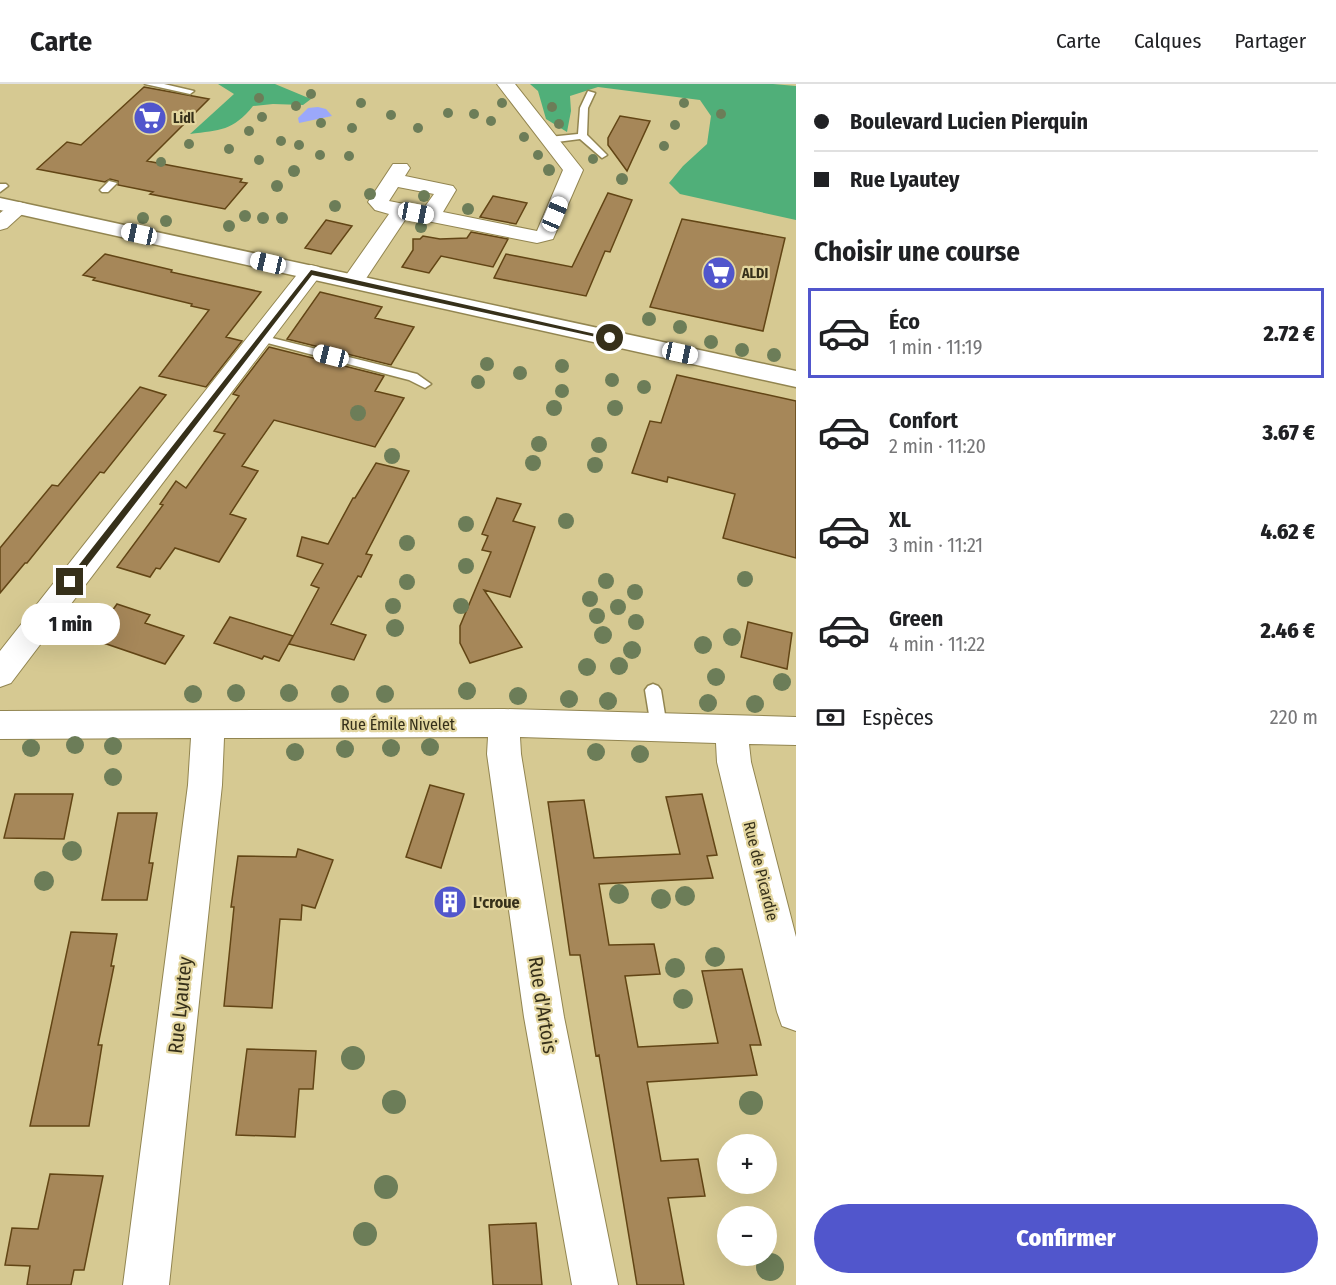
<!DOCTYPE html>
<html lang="fr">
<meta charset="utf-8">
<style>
body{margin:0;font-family:"Fira Sans Condensed",sans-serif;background:#f2f2f2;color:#202124;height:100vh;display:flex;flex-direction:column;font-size:22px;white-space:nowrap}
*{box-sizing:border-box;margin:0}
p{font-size:20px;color:#757577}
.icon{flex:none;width:33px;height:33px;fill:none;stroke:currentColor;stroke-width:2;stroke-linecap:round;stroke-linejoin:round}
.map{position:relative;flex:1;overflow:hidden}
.side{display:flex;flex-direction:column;background:#fff;width:540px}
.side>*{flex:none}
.hud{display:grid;align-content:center;height:132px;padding:0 18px;background:#fff}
.fabs{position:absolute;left:717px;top:1050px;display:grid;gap:12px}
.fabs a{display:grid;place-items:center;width:60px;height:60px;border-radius:50%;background:#fff;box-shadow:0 6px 24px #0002;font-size:30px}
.end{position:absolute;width:27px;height:27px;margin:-14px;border:8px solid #36301a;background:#fff;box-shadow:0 0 0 3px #fff}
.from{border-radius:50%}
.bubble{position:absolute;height:42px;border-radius:21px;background:#fff;box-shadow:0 6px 24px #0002;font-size:20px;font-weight:800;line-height:42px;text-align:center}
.car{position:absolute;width:18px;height:36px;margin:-18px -9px;border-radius:8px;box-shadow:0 0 4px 2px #0007;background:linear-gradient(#fff 24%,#345 0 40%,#fff 0 76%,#345 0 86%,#fff 0)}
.hud b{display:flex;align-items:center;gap:21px;height:57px;font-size:22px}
.hud b+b{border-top:2px solid #e0e0e0}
.hud i{width:15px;height:15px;background:#202124}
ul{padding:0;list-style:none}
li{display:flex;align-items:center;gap:18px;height:90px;margin:0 12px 9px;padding:0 6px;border:3px solid transparent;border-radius:0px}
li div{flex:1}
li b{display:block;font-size:22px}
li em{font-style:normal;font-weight:800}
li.active{border-color:#5156cc}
li>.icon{width:54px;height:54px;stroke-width:1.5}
h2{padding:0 18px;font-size:27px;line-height:72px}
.pay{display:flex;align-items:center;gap:15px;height:66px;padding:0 18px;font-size:22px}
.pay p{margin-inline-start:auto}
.primary-button{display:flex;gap:12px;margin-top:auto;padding:12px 18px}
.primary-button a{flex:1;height:69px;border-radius:36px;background:#5156cc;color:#fff;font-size:24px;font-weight:800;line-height:69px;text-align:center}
header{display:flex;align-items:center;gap:36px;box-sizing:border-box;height:84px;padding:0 30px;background:#fff;border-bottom:2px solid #e0e0e0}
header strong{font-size:28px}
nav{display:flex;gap:33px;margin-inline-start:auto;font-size:21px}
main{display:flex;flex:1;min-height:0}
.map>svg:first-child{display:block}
.forest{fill:#50af79}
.water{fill:#9ba8fb}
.building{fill:#a68759;stroke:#624515;stroke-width:1.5}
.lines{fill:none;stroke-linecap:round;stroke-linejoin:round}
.service-casing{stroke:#928550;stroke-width:3}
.minor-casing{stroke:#928550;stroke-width:2}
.primary-casing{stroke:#928550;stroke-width:3}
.service{fill:#fff;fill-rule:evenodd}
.minor{fill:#fff;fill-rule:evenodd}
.primary{fill:#fff;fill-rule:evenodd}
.tree{fill:#6c7d58}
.route{fill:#36301a}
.labels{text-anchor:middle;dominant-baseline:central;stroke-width:4.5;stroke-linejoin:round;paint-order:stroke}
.far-poi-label{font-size:14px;font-weight:bold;fill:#36301a;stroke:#e3d69f;text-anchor:start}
.street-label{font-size:16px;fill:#36301a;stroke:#e3d69f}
.poi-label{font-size:16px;font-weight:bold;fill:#36301a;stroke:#e3d69f;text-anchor:start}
.near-street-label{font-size:20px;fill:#36301a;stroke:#e3d69f}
</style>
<header>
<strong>Carte</strong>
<nav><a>Carte</a><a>Calques</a><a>Partager</a></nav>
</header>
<main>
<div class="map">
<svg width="796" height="1201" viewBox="0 0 796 1201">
<rect width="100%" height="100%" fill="#d6c992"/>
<path class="forest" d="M218 0H275L311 15 303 21 273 20 253 22C233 47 220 46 190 50L234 10Z
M530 0H773L796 2V136L680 110 669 99 683 82 707 60 711 32 700 16 598 3 570 12 571 27 567 48 546 35 538 7Z"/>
<path class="water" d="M318 23 326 25 332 32 299 39 298 34 308 24Z"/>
<path class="building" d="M144 3 209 15 147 77 242 95 240 98 247 99 225 125 150 110 153 108 118 101V97L110 95 105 98 37 85 67 58 81 61Z
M620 32 650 37 627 87 608 61V54Z
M608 109 632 116 610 168 605 167 586 212 494 194 506 170 572 183Z
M493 112 527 119 516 140 480 133Z
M682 135 785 154 763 247 650 223Z
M326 136 352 142 331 170 305 164Z
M471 148 508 155 493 183 441 172 429 189 402 183 413 166V155H420L423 152 440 155 467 154Z
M105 170 172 186 171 188 261 208 226 253 242 257 206 303 159 292 209 226 191 222 192 220 93 196 95 194 83 191Z
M320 208 382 223 375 234 414 243 391 281 287 255Z
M269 263 384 292 375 307 404 314 375 363 274 336 242 382 258 387 230 430 246 435 219 478 175 464 160 485 156 484 150 493 117 483 163 421 160 420 176 397 186 404 225 350 214 347 239 312 233 310Z
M677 291 796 317V474L723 454 735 410 668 393 667 398 632 389 650 337 661 339Z
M140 303 166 311 104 389 100 388 27 479H25L0 509V464L52 401 58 402Z
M376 379 409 387 366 470 372 471 361 493 358 492 331 540 366 551 354 576 289 560 319 504 311 501 323 480 297 472 302 453 328 460 353 414H355Z
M497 414 521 420 513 437 535 443 510 513 484 506 522 563 470 579 460 559V542L491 468 482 466 488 452 482 450Z
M117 520 150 531 145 539 184 552 165 580 92 555Z
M230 533 293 552 279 577 264 572 262 575 214 559Z
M748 538 792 549 787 585 741 573Z
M430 701 464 710 441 784 406 773Z
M15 710H73L64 755 4 754Z
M702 710 717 771 707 772 713 794 599 800 609 861 654 860 660 890 625 892 638 963 718 959 702 887 742 885 761 961H750L757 991 647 998 661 1077 698 1075 705 1112 668 1114 684 1201H637L599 971 596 972 580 871H570L548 718 584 716 594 774 680 770 666 713Z
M118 729H157L149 779H153L147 816H102Z
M298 765 333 776 315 824 302 821 301 836 280 835 272 924 224 922 234 823H231L238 772 296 773Z
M71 848 117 850 111 882H114L98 961H102L89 1042H30Z
M247 965 316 967 313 1005H299L295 1053 236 1051Z
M50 1090 103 1092 84 1186H74L71 1201H27L30 1182 5 1181 12 1144 38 1145Z
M536 1139 542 1201H493L489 1141Z"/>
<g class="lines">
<defs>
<path id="service" d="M145 0H164L194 7 190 10Z
M588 7 595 9 588 24 587 51 607 71 602 74 580 55 549 59 544 56 549 53 578 50 580 24Z
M109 97 117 99 108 108H102L100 106Z
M0 100H6L8 102 0 108Z
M260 251 417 290 431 300 425 304 409 296 256 256 254 254Z
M653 600 658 602 661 606 667 643 664 648 659 650 654 648 651 643 645 606 648 602Z"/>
<path id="minor" d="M497 0H515L583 86 553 155 537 159 407 133 361 202 353 204 345 202 342 197 389 130 375 126 368 118 393 80H407L410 84 405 92 453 102 456 106 443 128 537 147 563 86ZM398 103 434 110 424 124 389 117Z
M19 118 26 120 29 124 7 144 0 146V129L12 120Z
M311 181 319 183 322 188 319 193 11 599 0 603V567L303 183Z
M504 625 796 633V661L749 660 751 678 796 853V947L782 942 777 928 717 678 716 659 520 653 521 670 564 933 618 1201H572L524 933 487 670 488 653 224 654 222 701 169 1201H123L188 701 191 654 0 655V627Z"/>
<path id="primary" d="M0 114 796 287V303L0 126Z"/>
</defs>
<use href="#service" class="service-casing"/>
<use href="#minor" class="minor-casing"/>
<use href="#primary" class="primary-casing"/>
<use href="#service" class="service"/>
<use href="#minor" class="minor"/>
<use href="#primary" class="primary"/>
</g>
<g class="tree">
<circle cx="311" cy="10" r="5"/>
<circle cx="259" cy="14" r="5"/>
<circle cx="361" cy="19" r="5"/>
<circle cx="502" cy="19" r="5"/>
<circle cx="684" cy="19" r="5"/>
<circle cx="296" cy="22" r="5"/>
<circle cx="552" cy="23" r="5"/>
<circle cx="448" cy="29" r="5"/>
<circle cx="474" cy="30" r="5"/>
<circle cx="721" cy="30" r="5"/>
<circle cx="391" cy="31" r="5"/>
<circle cx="262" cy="33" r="5"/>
<circle cx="491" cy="37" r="5"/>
<circle cx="321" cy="39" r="5"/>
<circle cx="559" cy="40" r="5"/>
<circle cx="675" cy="41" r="5"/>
<circle cx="352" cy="44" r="5"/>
<circle cx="418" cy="44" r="5"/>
<circle cx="249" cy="47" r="5"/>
<circle cx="524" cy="53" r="5"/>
<circle cx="281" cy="57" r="5"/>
<circle cx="189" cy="60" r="5"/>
<circle cx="299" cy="61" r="5"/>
<circle cx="664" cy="62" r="5"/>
<circle cx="229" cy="65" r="5"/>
<circle cx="320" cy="71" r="5"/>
<circle cx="538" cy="71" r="5"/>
<circle cx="349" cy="72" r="5"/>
<circle cx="593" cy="75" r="5"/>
<circle cx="259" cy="76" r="5"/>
<circle cx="161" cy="78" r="5"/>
<circle cx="549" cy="86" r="6"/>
<circle cx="294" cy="87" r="6"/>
<circle cx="622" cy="95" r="6"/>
<circle cx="277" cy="102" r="6"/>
<circle cx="370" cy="110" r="6"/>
<circle cx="424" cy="112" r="6"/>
<circle cx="335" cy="122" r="6"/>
<circle cx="468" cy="125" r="6"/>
<circle cx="245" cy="132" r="6"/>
<circle cx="143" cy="134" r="6"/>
<circle cx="263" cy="134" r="6"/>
<circle cx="282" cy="134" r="6"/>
<circle cx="166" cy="137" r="6"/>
<circle cx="229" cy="142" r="6"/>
<circle cx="421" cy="143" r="6"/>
<circle cx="649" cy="235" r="7"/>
<circle cx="680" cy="243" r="7"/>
<circle cx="711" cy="258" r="7"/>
<circle cx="742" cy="266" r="7"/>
<circle cx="774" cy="271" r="7"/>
<circle cx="487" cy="280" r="7"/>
<circle cx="562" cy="282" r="7"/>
<circle cx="520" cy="289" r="7"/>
<circle cx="612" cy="296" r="7"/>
<circle cx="478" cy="298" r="7"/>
<circle cx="644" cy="303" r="7"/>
<circle cx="562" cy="307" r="7"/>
<circle cx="554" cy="324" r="8"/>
<circle cx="615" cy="324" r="8"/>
<circle cx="358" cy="329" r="8"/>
<circle cx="539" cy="360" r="8"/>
<circle cx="599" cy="361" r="8"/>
<circle cx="392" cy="372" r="8"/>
<circle cx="533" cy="379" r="8"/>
<circle cx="595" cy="381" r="8"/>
<circle cx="566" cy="437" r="8"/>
<circle cx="466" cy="440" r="8"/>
<circle cx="407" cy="459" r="8"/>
<circle cx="466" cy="482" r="8"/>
<circle cx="745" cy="495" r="8"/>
<circle cx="606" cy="497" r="8"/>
<circle cx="407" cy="498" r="8"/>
<circle cx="635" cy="508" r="8"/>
<circle cx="590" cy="515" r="8"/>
<circle cx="393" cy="522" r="8"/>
<circle cx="461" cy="522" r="8"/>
<circle cx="618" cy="523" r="8"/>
<circle cx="597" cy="532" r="8"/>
<circle cx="636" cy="538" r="8"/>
<circle cx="395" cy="544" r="9"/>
<circle cx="603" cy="551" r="9"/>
<circle cx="732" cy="553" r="9"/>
<circle cx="703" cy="561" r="9"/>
<circle cx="632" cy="566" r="9"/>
<circle cx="619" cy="582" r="9"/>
<circle cx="587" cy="583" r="9"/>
<circle cx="716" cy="593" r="9"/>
<circle cx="782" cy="598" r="9"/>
<circle cx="467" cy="607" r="9"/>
<circle cx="236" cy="609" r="9"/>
<circle cx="289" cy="609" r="9"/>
<circle cx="193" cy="610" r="9"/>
<circle cx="340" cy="610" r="9"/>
<circle cx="385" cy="610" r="9"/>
<circle cx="518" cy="612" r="9"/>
<circle cx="569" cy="615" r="9"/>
<circle cx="608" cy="617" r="9"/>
<circle cx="708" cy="619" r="9"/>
<circle cx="755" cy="620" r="9"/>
<circle cx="75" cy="661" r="9"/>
<circle cx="113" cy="662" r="9"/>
<circle cx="430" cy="663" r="9"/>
<circle cx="31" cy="664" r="9"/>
<circle cx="391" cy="664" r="9"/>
<circle cx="345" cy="665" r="9"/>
<circle cx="295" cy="668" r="9"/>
<circle cx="596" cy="668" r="9"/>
<circle cx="640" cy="670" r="9"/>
<circle cx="113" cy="693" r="9"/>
<circle cx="72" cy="767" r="10"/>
<circle cx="44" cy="797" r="10"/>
<circle cx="619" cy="810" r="10"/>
<circle cx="685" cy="812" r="10"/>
<circle cx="661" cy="815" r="10"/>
<circle cx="715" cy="873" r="10"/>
<circle cx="675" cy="884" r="10"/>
<circle cx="683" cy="915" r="10"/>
<circle cx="353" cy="974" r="12"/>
<circle cx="394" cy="1018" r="12"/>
<circle cx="751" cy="1019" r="12"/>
<circle cx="386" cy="1103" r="12"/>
<circle cx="365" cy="1150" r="12"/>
<circle cx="770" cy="1183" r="14"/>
</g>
<path class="route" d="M311 186 613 254 610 256 312 191 73 500H67V496Z"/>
<defs>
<symbol id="supermarket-disc" viewBox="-11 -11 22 22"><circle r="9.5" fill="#5156cc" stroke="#e3d69f"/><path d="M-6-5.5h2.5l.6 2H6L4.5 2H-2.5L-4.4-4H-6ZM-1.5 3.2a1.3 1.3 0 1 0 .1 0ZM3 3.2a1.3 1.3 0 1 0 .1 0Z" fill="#fff"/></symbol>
<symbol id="building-disc" viewBox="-11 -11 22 22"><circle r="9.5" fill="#5156cc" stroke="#e3d69f"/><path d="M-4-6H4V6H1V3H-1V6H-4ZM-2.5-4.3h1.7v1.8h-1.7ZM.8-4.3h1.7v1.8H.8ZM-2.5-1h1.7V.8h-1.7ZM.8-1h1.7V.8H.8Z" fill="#fff"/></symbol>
</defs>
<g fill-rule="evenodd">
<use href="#supermarket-disc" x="131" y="15" width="38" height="38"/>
<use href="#supermarket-disc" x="700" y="170" width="38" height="38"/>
<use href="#building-disc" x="431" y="799" width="38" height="38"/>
</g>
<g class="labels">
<g class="far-poi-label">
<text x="173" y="34">Lidl</text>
<text x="742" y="189">ALDI</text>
</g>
<g class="street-label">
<text x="398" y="640">Rue Émile Nivelet</text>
<text transform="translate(761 787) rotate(76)">Rue de Picardie</text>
</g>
<g class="poi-label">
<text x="473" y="818">L'croue</text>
</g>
<g class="near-street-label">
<text transform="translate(180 921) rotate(-84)">Rue Lyautey</text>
<text transform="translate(543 921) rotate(81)">Rue d'Artois</text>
</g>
</g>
</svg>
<div class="fabs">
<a>+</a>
<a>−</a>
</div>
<i class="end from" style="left:610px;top:254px"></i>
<i class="end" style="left:70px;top:498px"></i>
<div class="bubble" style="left:21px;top:519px;width:99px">1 min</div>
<i class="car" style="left:416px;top:129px;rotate:101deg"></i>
<i class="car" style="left:555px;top:130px;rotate:23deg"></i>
<i class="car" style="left:139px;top:150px;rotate:282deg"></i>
<i class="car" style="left:268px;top:179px;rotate:283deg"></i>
<i class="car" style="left:680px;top:269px;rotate:102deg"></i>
<i class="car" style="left:331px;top:272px;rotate:284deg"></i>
</div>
<section class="side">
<div class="hud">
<b><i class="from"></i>Boulevard Lucien Pierquin</b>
<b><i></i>Rue Lyautey</b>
</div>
<h2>Choisir une course</h2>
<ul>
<li class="active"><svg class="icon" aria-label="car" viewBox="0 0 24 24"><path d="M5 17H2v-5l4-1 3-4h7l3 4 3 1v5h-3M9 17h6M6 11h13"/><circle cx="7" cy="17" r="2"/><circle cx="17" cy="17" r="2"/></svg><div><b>Éco</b><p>1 min · 11:19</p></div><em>2.72 €</em></li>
<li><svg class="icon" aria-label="car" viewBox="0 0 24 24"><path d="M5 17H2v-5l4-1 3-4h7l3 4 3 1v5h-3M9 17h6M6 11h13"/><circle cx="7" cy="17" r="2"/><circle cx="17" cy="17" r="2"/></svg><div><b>Confort</b><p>2 min · 11:20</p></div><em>3.67 €</em></li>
<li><svg class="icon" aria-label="car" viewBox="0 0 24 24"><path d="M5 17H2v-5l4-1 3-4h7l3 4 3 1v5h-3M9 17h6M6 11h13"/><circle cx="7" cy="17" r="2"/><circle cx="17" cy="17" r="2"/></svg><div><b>XL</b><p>3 min · 11:21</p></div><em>4.62 €</em></li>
<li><svg class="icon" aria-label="car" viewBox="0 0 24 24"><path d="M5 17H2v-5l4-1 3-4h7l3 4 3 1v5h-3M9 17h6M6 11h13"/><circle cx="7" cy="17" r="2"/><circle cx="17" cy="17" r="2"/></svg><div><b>Green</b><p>4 min · 11:22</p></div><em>2.46 €</em></li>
</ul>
<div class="pay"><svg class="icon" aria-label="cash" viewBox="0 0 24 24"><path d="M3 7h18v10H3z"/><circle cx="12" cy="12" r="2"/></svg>Espèces<p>220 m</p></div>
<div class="primary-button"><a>Confirmer</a></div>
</section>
</main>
